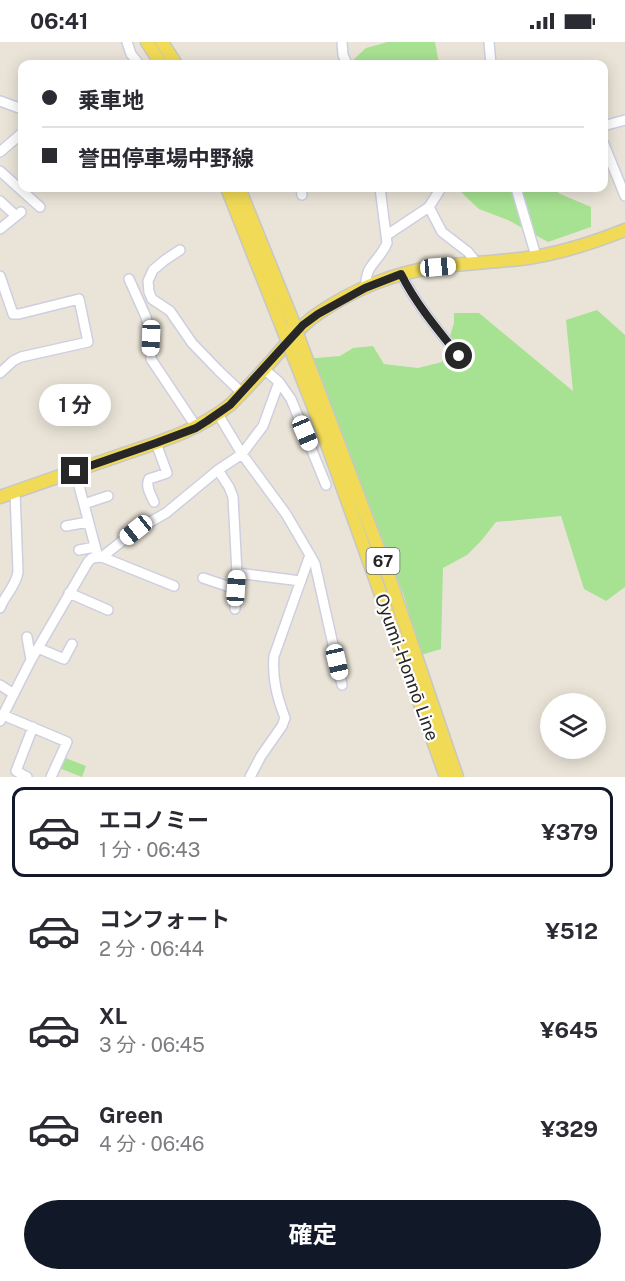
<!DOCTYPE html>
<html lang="ja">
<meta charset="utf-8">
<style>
body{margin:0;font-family:"Public Sans","Noto Sans JP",sans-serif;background:#f7f7f7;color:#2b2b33;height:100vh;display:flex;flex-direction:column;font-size:22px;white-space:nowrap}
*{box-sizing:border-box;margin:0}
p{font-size:20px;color:#7c7c81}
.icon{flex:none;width:33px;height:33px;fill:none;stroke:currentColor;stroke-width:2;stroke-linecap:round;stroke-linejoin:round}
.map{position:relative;height:735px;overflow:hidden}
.side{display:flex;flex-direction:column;background:#fff;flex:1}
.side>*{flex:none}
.hud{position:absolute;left:18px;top:18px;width:590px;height:132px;border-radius:12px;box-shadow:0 3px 15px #0003;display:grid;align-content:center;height:132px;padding:0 24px;background:#fff}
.tools{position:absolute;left:540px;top:651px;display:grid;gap:12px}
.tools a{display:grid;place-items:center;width:66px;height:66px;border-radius:50%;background:#fff;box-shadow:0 3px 15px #0003;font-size:30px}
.end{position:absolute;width:27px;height:27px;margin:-14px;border:8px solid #272727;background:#fff;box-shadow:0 0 0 3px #fff}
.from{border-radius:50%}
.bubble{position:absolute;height:42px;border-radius:21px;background:#fff;box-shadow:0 3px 15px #0003;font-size:20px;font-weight:700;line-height:42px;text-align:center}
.car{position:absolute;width:18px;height:36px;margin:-18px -9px;border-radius:8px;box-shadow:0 0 4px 2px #0007;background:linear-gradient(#fff 24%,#345 0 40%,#fff 0 76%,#345 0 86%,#fff 0)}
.hud b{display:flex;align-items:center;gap:21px;height:57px;font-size:22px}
.hud b+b{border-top:2px solid #e1e1e2}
.hud i{width:15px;height:15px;background:#2b2b33}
ul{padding:10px 0 0;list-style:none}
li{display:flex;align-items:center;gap:18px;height:90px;margin:0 12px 9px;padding:0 12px;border:3px solid transparent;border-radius:12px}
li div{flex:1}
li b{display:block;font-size:22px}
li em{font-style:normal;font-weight:700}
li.on{border-color:#111827}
li>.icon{width:54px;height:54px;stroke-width:1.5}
.button{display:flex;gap:12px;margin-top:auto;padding:12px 24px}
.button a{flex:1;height:69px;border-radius:36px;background:#111827;color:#fff;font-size:24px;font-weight:700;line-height:69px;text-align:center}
.status{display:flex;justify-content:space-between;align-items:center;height:42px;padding:0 30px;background:#fff;direction:ltr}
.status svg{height:16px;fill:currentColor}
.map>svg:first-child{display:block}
.green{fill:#a7e293}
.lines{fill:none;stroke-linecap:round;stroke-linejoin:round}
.minor-casing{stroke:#cdcfe1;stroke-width:12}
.major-casing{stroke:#c7c7c7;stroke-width:15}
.minor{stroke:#fff;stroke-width:9}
.major{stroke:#f1da56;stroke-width:12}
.major-bridge-casing{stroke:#c7c7c7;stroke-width:15;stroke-linecap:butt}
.major-bridge{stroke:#f1da56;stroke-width:12}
.route{stroke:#272727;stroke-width:8}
.labels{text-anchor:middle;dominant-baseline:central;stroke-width:4.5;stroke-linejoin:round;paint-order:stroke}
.shield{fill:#fff;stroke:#686868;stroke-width:1.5}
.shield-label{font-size:16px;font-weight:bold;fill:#272727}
.street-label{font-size:18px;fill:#272727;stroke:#fff}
</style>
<div class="status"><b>06:41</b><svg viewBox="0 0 49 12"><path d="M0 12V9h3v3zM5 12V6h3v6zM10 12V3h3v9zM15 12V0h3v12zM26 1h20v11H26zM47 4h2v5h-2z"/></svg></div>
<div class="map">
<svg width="625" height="735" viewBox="0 0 625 735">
<rect width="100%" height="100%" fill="#eae4d8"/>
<path class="green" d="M388 0H435L439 22H357L353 18 366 6Z
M458 146H558V151L591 165V185L548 200 508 178 479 167 466 155Z
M597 268 625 293V545L606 559 584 547 561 474 496 480 481 499 467 513 443 526 441 607 421 613 404 554 339 390 304 317 340 314 353 306 373 304 384 322 418 326 442 320 454 281V271H479L573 349 566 278Z
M63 715 86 724 82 735 59 726Z"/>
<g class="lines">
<defs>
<path id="minor" d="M127 0 131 12 139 22
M342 0 343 13 347 22
M489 0 491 22
M0 59 22 67
M603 84 625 78
M603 100 625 154
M0 110 22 91
M0 129 40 165
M301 146 302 153
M516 146 536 214
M0 159 16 174
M429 165 442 190 468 210 477 221
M0 187 21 170
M387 193 429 165 441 146
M180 208 165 218 153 228 148 239 149 250 152 257 170 269 192 301 218 328 242 351
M401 232C416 262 438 288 459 314
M0 234 13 272H19L79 257 88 300 21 315 13 319 0 331
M129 237 146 275 151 296V317L197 386
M365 246C366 239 366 232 370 226 376 217 383 211 387 201L380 146
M264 327 279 340 291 357 326 443
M218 372 242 412 286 472 310 513 274 614C272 636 277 655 285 676L282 684 261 714 250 735
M218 428 229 445 233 455 237 531 235 567
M75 429 98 515
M154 460C151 453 145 444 149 437L167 431 156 401
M84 462 108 454
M66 484 88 480
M79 508 95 505
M310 513 315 522 342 643
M102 515 174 544
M237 531 301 539
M203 536 236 547
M69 551 108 568
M0 566C5 553 16 544 18 530L15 450
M27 595 31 618
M38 606 64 617 72 602
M0 643 14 652
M3 673 67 700 51 735
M0 679 31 618 88 520 92 516 102 515 136 488 166 471 218 428 242 412 263 384 279 340
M27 735 16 729 33 685"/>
<path id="major" d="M147 0 161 22
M162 0 176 22
M227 146 282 285
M239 146 292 277
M302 305 389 535 457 735
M293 313 317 374 446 735
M0 455C39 441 78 428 118 414 158 400 196 390 230 363 245 348 260 332 274 316 288 300 301 283 319 271 354 247 396 230 437 225 468 221 498 220 528 216 561 211 595 200 625 188"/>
</defs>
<use href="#minor" class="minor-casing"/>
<use href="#major" class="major-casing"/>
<use href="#minor" class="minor"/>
<use href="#major" class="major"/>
<defs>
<path id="major-bridge" d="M292 277 302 305
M282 285 293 313"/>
</defs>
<use href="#major-bridge" class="major-bridge-casing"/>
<use href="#major-bridge" class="major-bridge"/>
</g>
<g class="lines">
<path class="route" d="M75 429 156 401 196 386 207 379 230 363 303 283 318 272 365 246 401 232C416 262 438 288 459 314"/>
</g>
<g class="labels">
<rect class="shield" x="366.5" y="506" width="33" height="26" rx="4.5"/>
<g class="shield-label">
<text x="383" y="519">67</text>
</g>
<g class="street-label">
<text transform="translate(407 625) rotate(70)">Oyumi-Honnō Line</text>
</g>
</g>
</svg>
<div class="tools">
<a><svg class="icon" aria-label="layers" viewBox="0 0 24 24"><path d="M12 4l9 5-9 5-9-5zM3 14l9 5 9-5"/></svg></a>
</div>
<i class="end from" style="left:459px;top:314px"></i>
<i class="end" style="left:75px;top:429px"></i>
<div class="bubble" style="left:39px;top:342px;width:72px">1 分</div>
<i class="car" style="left:438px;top:225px;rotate:85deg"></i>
<i class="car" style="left:151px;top:296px;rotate:182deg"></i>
<i class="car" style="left:305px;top:391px;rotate:157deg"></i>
<i class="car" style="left:136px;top:488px;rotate:231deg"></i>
<i class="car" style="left:236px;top:546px;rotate:4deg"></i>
<i class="car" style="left:337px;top:620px;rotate:167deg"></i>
<div class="hud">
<b><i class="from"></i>乗車地</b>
<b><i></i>誉田停車場中野線</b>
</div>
</div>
<section class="side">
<ul>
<li class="on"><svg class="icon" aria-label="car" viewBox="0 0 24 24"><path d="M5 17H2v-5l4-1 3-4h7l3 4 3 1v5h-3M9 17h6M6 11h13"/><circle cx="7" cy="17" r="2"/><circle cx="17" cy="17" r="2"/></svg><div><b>エコノミー</b><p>1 分 · 06:43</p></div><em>¥379</em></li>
<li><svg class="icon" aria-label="car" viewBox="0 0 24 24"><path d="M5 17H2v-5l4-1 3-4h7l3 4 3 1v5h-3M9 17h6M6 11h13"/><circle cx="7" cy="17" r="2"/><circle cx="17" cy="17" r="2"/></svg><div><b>コンフォート</b><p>2 分 · 06:44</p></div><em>¥512</em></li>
<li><svg class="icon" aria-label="car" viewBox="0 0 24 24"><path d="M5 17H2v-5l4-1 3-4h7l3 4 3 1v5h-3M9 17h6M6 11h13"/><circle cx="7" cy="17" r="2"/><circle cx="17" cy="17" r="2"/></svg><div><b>XL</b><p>3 分 · 06:45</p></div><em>¥645</em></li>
<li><svg class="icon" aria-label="car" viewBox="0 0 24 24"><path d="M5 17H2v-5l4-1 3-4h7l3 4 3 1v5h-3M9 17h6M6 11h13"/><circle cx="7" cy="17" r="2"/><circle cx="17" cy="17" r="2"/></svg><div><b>Green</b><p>4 分 · 06:46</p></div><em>¥329</em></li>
</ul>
<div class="button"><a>確定</a></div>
</section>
